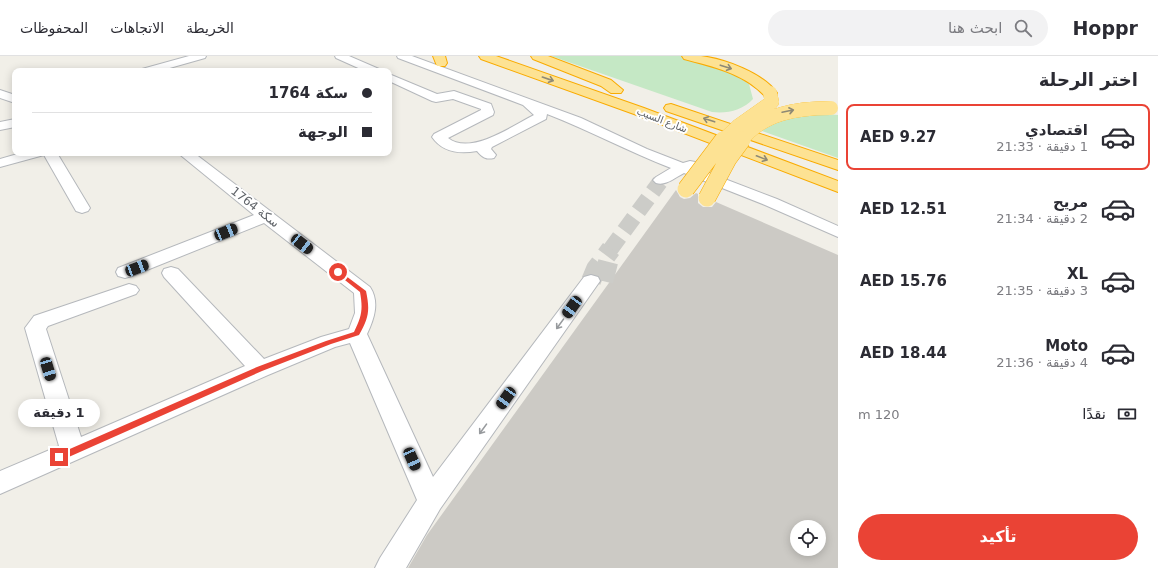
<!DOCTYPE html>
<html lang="ar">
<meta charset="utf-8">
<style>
body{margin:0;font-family:"DejaVu Sans",Cairo,sans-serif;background:#f2f2f3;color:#2b2b33;direction:rtl;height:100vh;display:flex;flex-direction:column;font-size:15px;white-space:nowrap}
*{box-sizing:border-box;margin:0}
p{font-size:13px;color:#7c7c81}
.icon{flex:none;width:22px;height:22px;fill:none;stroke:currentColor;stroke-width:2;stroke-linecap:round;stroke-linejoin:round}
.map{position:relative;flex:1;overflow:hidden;direction:ltr}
.details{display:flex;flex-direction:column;background:#fff;width:320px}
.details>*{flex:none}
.banner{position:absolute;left:12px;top:12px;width:380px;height:88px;border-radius:8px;box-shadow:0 2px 10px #0003;direction:rtl;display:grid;align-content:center;height:88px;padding:0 20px;background:#fff}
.buttons{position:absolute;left:790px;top:464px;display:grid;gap:8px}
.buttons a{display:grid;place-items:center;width:36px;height:36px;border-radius:50%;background:#fff;box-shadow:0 2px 10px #0003;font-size:20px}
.end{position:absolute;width:18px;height:18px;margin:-9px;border:5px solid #ea4335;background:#fff;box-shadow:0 0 0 2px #fff}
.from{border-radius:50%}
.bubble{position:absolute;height:28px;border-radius:14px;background:#fff;box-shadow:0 2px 10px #0003;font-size:13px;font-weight:600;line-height:28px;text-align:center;direction:rtl}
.car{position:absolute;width:12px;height:24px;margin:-12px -6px;border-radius:5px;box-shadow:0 0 3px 1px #0007;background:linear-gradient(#222 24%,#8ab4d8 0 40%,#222 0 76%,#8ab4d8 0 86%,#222 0)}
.banner b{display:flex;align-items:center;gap:14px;height:38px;font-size:15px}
.banner b+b{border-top:1px solid #e1e1e2}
.banner i{width:10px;height:10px;background:#2b2b33}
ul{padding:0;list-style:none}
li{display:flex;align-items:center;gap:12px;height:66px;margin:0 8px 6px;padding:0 12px;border:2px solid transparent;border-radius:8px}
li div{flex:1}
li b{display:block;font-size:15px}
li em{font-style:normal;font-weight:600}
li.on{border-color:#ea4335}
li>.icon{width:36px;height:36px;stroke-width:1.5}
h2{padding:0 20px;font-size:18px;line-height:48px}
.pay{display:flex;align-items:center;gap:10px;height:44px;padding:0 20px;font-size:15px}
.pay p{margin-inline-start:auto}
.action{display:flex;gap:8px;margin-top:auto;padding:8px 20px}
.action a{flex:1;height:46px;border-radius:24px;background:#ea4335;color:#fff;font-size:16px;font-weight:600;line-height:46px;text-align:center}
header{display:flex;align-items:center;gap:24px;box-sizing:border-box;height:56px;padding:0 20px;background:#fff;border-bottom:1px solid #e1e1e2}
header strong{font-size:19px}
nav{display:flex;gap:22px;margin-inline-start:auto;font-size:14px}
.search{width:280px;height:36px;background:#f2f2f3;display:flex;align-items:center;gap:10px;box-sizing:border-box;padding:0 14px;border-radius:22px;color:#7c7c81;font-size:15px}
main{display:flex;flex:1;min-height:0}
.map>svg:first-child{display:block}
.green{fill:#c5e8c5}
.building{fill:#cccac5;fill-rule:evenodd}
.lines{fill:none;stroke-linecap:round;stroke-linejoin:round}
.minor-tunnel-far1{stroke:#ccccc8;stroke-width:16;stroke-dasharray:16 8;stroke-linecap:butt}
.minor-tunnel{stroke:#ccccc8;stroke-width:20;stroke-dasharray:20 10;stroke-linecap:butt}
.minor-casing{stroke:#b5b8bc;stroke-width:2}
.highway-casing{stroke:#f9ab00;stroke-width:2}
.minor{fill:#fff;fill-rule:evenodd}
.highway{fill:#fde293;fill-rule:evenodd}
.highway-bridge-far1-casing{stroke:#f9ab00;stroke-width:14;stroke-linecap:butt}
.highway-bridge-casing{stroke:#f9ab00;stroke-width:18;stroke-linecap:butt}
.highway-bridge-far1{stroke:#fde293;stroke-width:14}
.highway-bridge{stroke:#fde293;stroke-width:17}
.oneway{stroke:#8e8975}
.oneway2{stroke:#979a9d}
.route{fill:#ea4335}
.labels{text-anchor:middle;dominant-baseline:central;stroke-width:4;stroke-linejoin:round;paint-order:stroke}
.far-street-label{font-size:10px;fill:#5f6368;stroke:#fff}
.street-label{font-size:12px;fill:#5f6368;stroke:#fff}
</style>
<header>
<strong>Hoppr</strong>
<div class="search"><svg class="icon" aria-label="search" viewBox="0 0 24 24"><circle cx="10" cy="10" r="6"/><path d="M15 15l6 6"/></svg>ابحث هنا</div>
<nav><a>الخريطة</a><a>الاتجاهات</a><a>المحفوظات</a></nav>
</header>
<main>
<section class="details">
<h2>اختر الرحلة</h2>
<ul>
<li class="on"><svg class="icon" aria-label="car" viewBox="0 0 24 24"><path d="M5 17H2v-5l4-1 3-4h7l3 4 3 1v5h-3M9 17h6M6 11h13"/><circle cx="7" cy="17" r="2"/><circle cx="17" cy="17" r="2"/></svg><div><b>اقتصادي</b><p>1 دقيقة · 21:33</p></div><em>AED 9.27</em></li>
<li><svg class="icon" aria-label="car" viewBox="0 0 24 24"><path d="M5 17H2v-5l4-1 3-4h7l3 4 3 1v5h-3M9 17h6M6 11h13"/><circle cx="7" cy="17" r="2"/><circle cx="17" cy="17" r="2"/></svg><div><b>مريح</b><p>2 دقيقة · 21:34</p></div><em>AED 12.51</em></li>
<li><svg class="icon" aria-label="car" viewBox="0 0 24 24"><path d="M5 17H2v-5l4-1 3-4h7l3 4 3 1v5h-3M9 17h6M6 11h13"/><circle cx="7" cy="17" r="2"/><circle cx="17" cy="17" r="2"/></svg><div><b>XL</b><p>3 دقيقة · 21:35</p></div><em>AED 15.76</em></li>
<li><svg class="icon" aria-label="car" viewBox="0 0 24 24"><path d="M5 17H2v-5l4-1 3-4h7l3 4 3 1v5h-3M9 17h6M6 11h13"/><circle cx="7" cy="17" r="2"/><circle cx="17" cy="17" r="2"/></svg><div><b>Moto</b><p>4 دقيقة · 21:36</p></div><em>AED 18.44</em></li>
</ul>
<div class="pay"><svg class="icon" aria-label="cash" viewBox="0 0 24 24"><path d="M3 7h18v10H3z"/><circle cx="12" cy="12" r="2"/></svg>نقدًا<p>120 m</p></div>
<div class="action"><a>تأكيد</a></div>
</section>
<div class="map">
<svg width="838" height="512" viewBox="0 0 838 512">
<rect width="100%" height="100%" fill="#f1efe8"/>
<path class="green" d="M551 0H681L706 7 735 19 749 28 753 43C743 54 727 58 712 56Z
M826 58 838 59V102L762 75C781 61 803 59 826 58Z"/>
<path class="building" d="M676 134 680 141 684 143 690 142 696 137 698 138V147L703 151H712L716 146 838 199V512H408L427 479ZM797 471H819V493H797Z"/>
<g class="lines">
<path class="minor-tunnel-far1" d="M610 194 660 126"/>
<path class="minor-tunnel" d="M596 213 616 218
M591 225 596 213 611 193"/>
<defs>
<path id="minor" d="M189 0H206L205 2 159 15H140L142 13Z
M335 0H349L379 13 381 15H365L336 2Z
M397 0H412L581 62 647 93 683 107 690 105 695 106 697 109 696 112 777 143 838 170V181L765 149 684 117C674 122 666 130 656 127L653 124 656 121 671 112C629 96 589 74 547 58L546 63 492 91 491 93 496 99 494 102C486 104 482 101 477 95 460 98 443 97 432 81L434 78 481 54V53L453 43 436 46 432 45 389 25V18L437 38 454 35 491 48 494 56 493 59 448 82C470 100 512 70 534 59L523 49 398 2Z
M0 34 15 39V47L0 42Z
M15 63V71L0 74V66Z
M21 97H57L90 152 88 155 82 157 76 155 44 99 0 111V103Z
M178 97H194L370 231C380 246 374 263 367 278L433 421 584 221 591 219 598 221 600 225 440 453 406 512H375L380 502 417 444 350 287 335 291 268 319 0 438V415L59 390 25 272 34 260 129 228 136 230 139 234 136 238 48 270 46 273 81 381 245 310 164 221 162 217 164 213 171 211 178 213 264 303 321 281 349 273 355 257 354 237 264 167 132 220 125 222 118 220 116 216 118 212 254 159Z"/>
<path id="highway" d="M433 0H445L447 7 445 10H437Z
M479 0H496L644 52 838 125V136L634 58 481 3Z
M531 0H548L611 24 623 34 621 37H611L601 30 533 3Z
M682 0C688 0 695 0 701 0 725 3 763 17 777 37L775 40H765C743 17 714 11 684 3Z
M671 48 838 104V114L666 55 664 52 666 49Z"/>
</defs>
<use href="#minor" class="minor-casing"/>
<use href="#highway" class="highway-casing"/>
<use href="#minor" class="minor"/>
<use href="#highway" class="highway"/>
<defs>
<path id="highway-bridge-far1" d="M722 85 738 70 772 46 770 37
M741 85C763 57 797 52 831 52"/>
<path id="highway-bridge" d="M686 133 723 84
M707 142 728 103 742 84"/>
</defs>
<use href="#highway-bridge-far1" class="highway-bridge-far1-casing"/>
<use href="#highway-bridge" class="highway-bridge-casing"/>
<use href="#highway-bridge-far1" class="highway-bridge-far1"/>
<use href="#highway-bridge" class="highway-bridge"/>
</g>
<defs><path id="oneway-shaft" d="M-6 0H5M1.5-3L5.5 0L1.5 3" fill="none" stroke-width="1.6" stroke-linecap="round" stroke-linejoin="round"/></defs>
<g class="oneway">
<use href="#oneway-shaft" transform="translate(726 11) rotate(18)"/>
<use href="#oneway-shaft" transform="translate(548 23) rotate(19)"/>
<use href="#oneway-shaft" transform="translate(788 55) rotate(-12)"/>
<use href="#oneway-shaft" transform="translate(709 64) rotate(-162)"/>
<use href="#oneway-shaft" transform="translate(762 102) rotate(21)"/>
</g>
<g class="oneway2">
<use href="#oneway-shaft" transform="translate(560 268) rotate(126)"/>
<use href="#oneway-shaft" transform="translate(483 373) rotate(126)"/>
</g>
<path class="route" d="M338 214 366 235C370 254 369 262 359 279L331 288 262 315 62 404H56L54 401 56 399 257 311 326 285 354 276C362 260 363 253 360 236L336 217 335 216Z"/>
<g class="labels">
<g class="far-street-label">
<text transform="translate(662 64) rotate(21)">شارع السيب</text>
</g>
<g class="street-label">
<text transform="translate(255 151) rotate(38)">سكة 1764</text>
</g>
</g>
</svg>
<div class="buttons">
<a><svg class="icon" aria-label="locate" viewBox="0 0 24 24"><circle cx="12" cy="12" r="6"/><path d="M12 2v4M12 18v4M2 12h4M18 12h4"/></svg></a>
</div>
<i class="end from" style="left:338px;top:216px"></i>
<i class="end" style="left:59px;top:401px"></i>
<div class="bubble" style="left:18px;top:343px;width:82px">1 دقيقة</div>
<i class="car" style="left:226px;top:176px;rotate:68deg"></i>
<i class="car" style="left:302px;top:188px;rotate:128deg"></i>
<i class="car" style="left:137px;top:212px;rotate:69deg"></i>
<i class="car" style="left:572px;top:251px;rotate:216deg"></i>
<i class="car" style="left:48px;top:313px;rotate:163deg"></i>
<i class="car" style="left:506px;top:342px;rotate:216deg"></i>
<i class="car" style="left:412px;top:403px;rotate:156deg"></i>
<div class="banner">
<b><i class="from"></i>سكة 1764</b>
<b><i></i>الوجهة</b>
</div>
</div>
</main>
